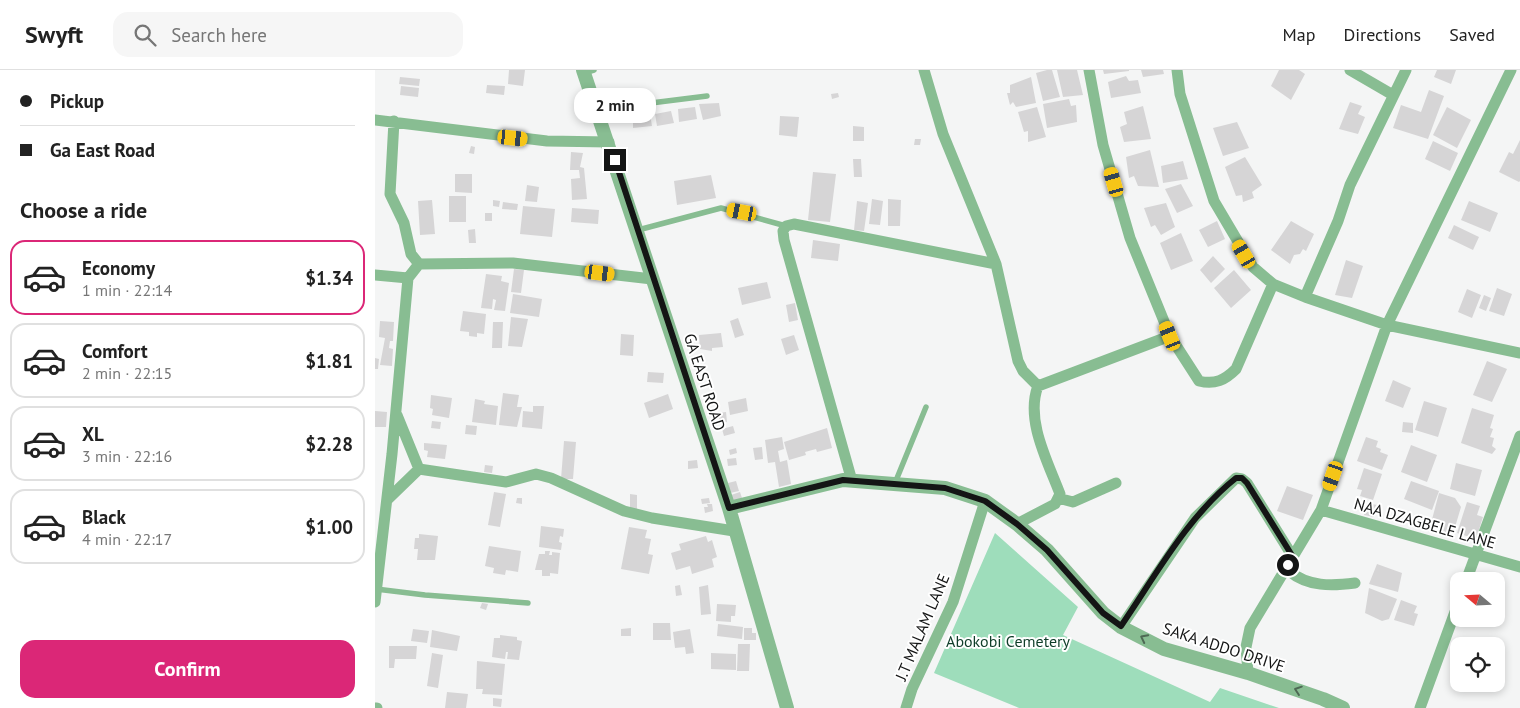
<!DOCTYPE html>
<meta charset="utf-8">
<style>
body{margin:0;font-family:"PT Sans",sans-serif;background:#f6f6f6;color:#222;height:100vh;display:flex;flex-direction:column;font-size:19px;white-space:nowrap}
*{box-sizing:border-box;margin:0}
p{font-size:16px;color:#767676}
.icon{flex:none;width:28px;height:28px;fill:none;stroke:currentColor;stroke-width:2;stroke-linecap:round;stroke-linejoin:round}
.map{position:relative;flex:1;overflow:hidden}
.panel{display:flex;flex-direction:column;background:#fff;width:375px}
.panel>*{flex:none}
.guide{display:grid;align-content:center;height:110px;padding:0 20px;background:#fff}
.needle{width:32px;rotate:289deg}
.tools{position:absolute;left:1075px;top:502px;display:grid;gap:10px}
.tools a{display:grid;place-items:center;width:55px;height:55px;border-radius:10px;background:#fff;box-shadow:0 2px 8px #0003;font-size:25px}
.end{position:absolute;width:22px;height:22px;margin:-11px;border:6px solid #141515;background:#fff;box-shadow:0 0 0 2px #fff}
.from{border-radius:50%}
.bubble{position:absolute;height:35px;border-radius:15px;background:#fff;box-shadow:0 2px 8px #0003;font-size:16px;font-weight:700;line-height:35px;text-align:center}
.car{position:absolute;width:15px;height:30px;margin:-15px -8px;border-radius:6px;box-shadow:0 0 4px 1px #0007;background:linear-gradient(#f5c518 24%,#345 0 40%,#f5c518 0 76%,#345 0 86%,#f5c518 0)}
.guide b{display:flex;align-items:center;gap:18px;height:48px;font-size:19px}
.guide b+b{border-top:1px solid #e0e0e0}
.guide i{width:12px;height:12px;background:#222}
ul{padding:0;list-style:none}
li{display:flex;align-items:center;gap:15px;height:75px;margin:0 10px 8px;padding:0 10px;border:2px solid #e0e0e0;border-radius:15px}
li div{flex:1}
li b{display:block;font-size:19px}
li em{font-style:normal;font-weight:700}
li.active{border-color:#db2777}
li>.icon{width:45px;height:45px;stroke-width:1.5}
h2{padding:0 20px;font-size:22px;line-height:60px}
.button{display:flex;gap:10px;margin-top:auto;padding:10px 20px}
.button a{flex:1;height:58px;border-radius:15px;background:#db2777;color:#fff;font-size:20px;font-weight:700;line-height:58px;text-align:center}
header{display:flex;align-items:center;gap:30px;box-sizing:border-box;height:70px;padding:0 25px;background:#fff;border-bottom:1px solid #e0e0e0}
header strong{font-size:24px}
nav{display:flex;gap:28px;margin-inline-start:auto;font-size:18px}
.search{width:350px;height:45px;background:#f6f6f6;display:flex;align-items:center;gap:12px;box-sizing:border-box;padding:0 18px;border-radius:15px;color:#767676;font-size:19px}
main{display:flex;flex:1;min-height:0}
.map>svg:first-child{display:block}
.green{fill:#9eddbb}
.building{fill:#d6d5d6}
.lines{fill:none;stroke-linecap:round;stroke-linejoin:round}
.service{stroke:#88bd92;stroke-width:5.5}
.minor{stroke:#88bd92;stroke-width:11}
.tertiary{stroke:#88bd92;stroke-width:14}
.oneway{stroke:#4e6954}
.route{stroke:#141515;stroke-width:6}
.labels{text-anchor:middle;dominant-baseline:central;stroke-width:4;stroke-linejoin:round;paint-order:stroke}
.street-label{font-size:16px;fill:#141515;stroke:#fff}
.park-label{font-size:16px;fill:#103e2a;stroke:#fff}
</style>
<header>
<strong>Swyft</strong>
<div class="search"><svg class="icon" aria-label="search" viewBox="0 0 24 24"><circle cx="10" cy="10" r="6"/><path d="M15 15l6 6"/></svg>Search here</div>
<nav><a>Map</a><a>Directions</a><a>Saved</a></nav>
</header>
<main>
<section class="panel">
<div class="guide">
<b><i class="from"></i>Pickup</b>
<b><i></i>Ga East Road</b>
</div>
<h2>Choose a ride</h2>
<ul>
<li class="active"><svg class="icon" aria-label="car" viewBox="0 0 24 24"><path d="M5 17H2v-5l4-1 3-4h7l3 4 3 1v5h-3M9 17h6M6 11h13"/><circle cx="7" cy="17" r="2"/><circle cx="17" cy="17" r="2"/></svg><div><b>Economy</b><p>1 min · 22:14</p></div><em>$1.34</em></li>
<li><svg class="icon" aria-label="car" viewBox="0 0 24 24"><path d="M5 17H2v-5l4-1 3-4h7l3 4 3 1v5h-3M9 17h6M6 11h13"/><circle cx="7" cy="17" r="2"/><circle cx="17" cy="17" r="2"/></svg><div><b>Comfort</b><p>2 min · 22:15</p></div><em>$1.81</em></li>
<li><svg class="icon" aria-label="car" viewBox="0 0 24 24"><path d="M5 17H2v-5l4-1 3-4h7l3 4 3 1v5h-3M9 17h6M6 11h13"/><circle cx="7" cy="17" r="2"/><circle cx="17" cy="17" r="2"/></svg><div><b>XL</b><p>3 min · 22:16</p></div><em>$2.28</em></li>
<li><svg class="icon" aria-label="car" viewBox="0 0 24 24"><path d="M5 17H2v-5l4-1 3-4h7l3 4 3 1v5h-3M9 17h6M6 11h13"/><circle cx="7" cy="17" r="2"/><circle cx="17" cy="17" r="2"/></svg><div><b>Black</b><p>4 min · 22:17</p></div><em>$1.00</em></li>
</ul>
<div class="button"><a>Confirm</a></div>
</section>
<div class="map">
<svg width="1145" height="638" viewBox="0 0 1145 638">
<rect width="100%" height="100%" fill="#f4f5f5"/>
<path class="green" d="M620 463 703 537 688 565 835 632 845 618 904 638H644L559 603Z"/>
<path class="building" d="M134 0H150L148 16 133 14Z
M672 0H677L685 27 668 31 661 3Z
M682 0H702L708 25 688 27Z
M728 0H754V1L729 4Z
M766 0H788L789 4 768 7Z
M904 0H924L930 4 916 30 896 16Z
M1062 0H1081L1076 14 1059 7Z
M751 6 754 11 763 10 766 23 736 28 733 12Z
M25 7 45 9 44 16 24 14Z
M656 7 661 33 641 37 638 32 635 35 632 23H635V15Z
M112 15 130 16 129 25 111 23Z
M26 16 44 18 43 27 25 25Z
M1054 20 1069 26 1053 69 1018 58 1026 35 1046 42Z
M463 23 464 27 457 29 456 24Z
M694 29 696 36 701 35 702 52 672 58 668 34Z
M975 32 987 36 983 44 990 47 983 64 964 59Z
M344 33 346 46 328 50 324 34Z
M768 36 776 69 749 72 745 57 752 54 749 42Z
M320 37 322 49 304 52 303 39Z
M662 37 671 67 653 72V61L649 62 643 42Z
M1072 37 1096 50 1082 78 1058 65Z
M296 41 299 53 282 56 280 44Z
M275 44 277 56 258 58V47Z
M405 46 424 47 422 67 404 65Z
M862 52 874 78 848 86 838 58Z
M478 56 489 57V71H478Z
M540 69H546L545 75H539Z
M1145 70V111L1144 112 1124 102 1134 82 1138 84Z
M1058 71 1083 83 1075 101 1050 89Z
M96 76 100 77 99 84 94 83Z
M775 80 784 117 763 116 759 106 754 108 751 87Z
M196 82 208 83 205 97 209 98 212 129 197 130 196 109 205 108 204 100H195Z
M870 87 887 115 877 122 879 128 868 132 867 125 861 126 850 97Z
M478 89H486L487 107H479Z
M808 91 813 109 788 113 786 96Z
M438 102 461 104 455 152 433 150Z
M80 104H97V123L80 122Z
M336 105 341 128 302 135 299 111Z
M806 114 818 136 802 143 790 119Z
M152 115 164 117 162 132 150 131Z
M74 126H91V152H74Z
M497 129 508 131 505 155 494 154Z
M513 129 526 130 525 156H513Z
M57 130 60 164 45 165 43 131Z
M118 130 125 131 124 137 118 136Z
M482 131 493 133 489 161 479 160Z
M1094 131 1123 143 1115 162 1086 150Z
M128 132 143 134 142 140 127 139Z
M791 133 800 157 786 165 780 155 776 157 769 138Z
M148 136 180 139 177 167 145 164Z
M197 138 224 140 223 154 196 152Z
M110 143H117V151H110Z
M842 151 850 169 833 177 824 160Z
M916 151 939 164 931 181 928 179 925 184 919 185 915 194 896 180Z
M1079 155 1104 167 1098 180 1073 168Z
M100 159 101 173H94L93 160Z
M806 163 818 191 796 200 785 173Z
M438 170 465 174 463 191 436 188Z
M838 186 850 199 836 213 825 200Z
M971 190 988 196 977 228 960 225Z
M139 199 149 200 146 223 136 222Z
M859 200 876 220 856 238 839 218Z
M111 204 127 206 126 211 134 213 130 241 119 240 121 230 118 229 117 239 106 238Z
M392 212 396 228 367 235 363 218Z
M1122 218 1137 224 1129 246 1114 241Z
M1092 219 1106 225 1097 248 1083 242Z
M138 224 167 229 164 247 135 243Z
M1109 225 1116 228 1111 241 1104 238Z
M420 233 423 250 414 252 411 235Z
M88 241 111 244 109 264 102 263V267L94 266V262L85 261Z
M136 247 153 249 147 277 133 276Z
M363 248 369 265 360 268 355 251Z
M5 251 19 252 18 271H15L14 278 18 279 17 296 5 295 10 268 4 267Z
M118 252H128L127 278H117Z
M346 263 348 277 337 278V281L325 279 324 265Z
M246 264 259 265 258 286 245 285Z
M419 265 424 280 411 285 406 269Z
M0 288 4 289 3 299H0Z
M1112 291 1132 299 1117 332 1098 325Z
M273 302 289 303 288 313 272 312Z
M1018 310 1036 318 1028 338 1010 331Z
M128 323 144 325 142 337H147L142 357 124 355Z
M293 324 298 339 274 348 269 333Z
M56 325 77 328 74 348 57 345 58 339 55 338Z
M371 328 373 341 355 345 353 332Z
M100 329 110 331 109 334 123 336 121 355 97 352Z
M1049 331 1072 338 1063 367 1040 360Z
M158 336H169L167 359 147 357 148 341 158 342Z
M1097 338 1119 345 1115 358 1118 359 1115 367 1119 368 1117 376 1121 379 1117 384 1086 373Z
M0 341 12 342 11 357H0Z
M351 342 352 352 345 353 343 343Z
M57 351 66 352 65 359 56 358Z
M1028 352 1038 353V363L1027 362Z
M91 355 102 356 101 365 90 364Z
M358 356 360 363 349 366 347 359Z
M452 358 457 378 442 382 441 379 430 382 431 385 414 390 409 372Z
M407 367 409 379 403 381 405 392 412 390 416 414 404 417 400 392 393 393 390 370Z
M991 367 1003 371 1001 377 1006 379 1005 382 1013 385 1007 400 982 391Z
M189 371 201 372 198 409H186Z
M49 373 72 375 70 389 52 387 53 381 49 380Z
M1036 375 1062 385 1052 412 1026 402Z
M387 377 388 389 380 390 378 378Z
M361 378 362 383 355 385 354 380Z
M361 388 362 395 353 396 352 389Z
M322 390 323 398 313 399V391Z
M1081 393 1107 400 1100 426 1075 419Z
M110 395 118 396 117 403 109 402Z
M989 398 1007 404 998 430 985 426 987 420 982 419Z
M361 411 364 421 355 423 353 413Z
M1036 411 1064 421 1057 440 1029 429Z
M912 416 938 425 928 450 902 441Z
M119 422 131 424 125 457 113 455Z
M365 422 367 428 358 431 356 425Z
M1064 423 1080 428 1086 437 1078 464 1055 457Z
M255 424 262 425V442L255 441Z
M142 428H147V434L141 433Z
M334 428 335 433 327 434 326 429Z
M1092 432 1105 436 1102 445 1108 447 1101 469 1082 463Z
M992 433 1002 435 999 447 989 445Z
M332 434H337L338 441 330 443 329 437H333Z
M166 456 189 459 188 467 185 466 184 472 187 473 186 480 164 477Z
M254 457 272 460 270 468 276 469 273 484 278 485 274 504 246 499Z
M44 464 63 466 60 490H42L43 479H39L40 468H44Z
M331 466 333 472 337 470 342 487 337 489 339 497 317 504 315 496 301 500 296 483 306 480 304 474Z
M114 476 146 481 143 502 131 500 130 505 118 503 119 498 110 496Z
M170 481H175L174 485H177V482L185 483 183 504 175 503V506H167V500H160L164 484H170Z
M1002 494 1027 503 1023 522 994 514Z
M305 515 307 525 301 526 300 516Z
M333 515 336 544 326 545 324 517Z
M994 518 1022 529 1014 549 1007 551 990 543Z
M1026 530 1042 536 1039 543 1043 544 1039 556 1019 550Z
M107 533 113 534 111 540 105 538Z
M342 534 361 535 360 546H356V552L341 551Z
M278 553H295L296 570H278Z
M343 554 368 557 367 569 342 566Z
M256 558V566H246V559Z
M369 558H377V563H381V570H369Z
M38 559 54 561 52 573 36 571Z
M315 559 319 583 311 584 310 577 300 578 298 562Z
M57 560 85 566 82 581 55 577Z
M125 565 142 567V570L147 571 144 590 132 589 133 582H131L130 589 117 587 119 568H125Z
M363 574H375L374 601H362Z
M14 576H42L41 589H20L19 598H14Z
M57 583 68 585 63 618 52 616Z
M336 583 361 584V600L336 599Z
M102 591 130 594 127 625 107 624 108 619H101Z
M72 622 93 624 91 638H70Z
M118 628 127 629 126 637 118 636Z"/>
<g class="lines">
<path class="service" d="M209 3 219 0
M223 42 244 37 332 26
M263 160 346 138 411 156
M520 413 551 337
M1 519 50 525 153 533"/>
<path class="minor" d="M549 0 568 64 621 194 643 291 648 301 663 316C650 350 673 392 685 424L680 434 642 454
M714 0 728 75 755 168 795 266 824 311C840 315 850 310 861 299L898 214
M802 0 805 24 839 131 878 197 898 214 930 227 1012 255 1145 283
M975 0 1018 25
M0 50 172 71 234 72
M19 51 15 124 29 153 36 184 44 194
M0 205 33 208
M33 208 44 194 138 193 277 209
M930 227 963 151 975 115 1031 0
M663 316 795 266
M22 345 44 399
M44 399 131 412 161 404 176 408 249 441 277 448 359 461
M477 411 409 170 408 161 411 156 419 154 621 194
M683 428 698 432 741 413
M12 430 44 399
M946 440 1145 497
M913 495 914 501C933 517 957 516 980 513
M1091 511 1145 366
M0 532 17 384 33 208
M746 557 820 448 861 408 867 409 872 413 918 487
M873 603 871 577 875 558 946 440 1012 255 1136 0
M0 638H2
M531 638 537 619 578 532 610 431
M1045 638 1084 531"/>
<path class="tertiary" d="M208 0 354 438 412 638
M354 438 468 410 570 418 610 431 642 454 672 480 728 543 746 557 789 579 873 603 948 629 968 638"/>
</g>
<defs><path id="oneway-chevron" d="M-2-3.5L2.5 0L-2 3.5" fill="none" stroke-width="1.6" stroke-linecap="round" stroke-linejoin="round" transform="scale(1.25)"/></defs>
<g class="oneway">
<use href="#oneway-chevron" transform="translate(769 568) rotate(-153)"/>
<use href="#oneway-chevron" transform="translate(923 620) rotate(-161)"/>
</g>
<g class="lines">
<path class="route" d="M240 90 354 438 468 410 570 418 610 431 642 454 672 480 728 543 746 556C781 505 812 447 861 408H867L872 413 918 487 913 495"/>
</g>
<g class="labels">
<g class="street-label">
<text transform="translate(330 312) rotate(72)">GA EAST ROAD</text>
<text transform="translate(1050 453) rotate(16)">NAA DZAGBELE LANE</text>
<text transform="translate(547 557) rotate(-67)">J.T MALAM LANE</text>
<text transform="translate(849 577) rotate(18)">SAKA ADDO DRIVE</text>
</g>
<g class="park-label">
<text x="633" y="571">Abokobi Cemetery</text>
</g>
</g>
</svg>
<div class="tools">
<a><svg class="needle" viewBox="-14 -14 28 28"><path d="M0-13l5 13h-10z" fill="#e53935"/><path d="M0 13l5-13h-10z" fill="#767676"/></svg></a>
<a><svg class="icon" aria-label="locate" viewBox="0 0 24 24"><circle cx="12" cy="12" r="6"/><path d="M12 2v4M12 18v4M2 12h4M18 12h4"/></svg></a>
</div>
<i class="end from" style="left:913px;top:495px"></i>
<i class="end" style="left:240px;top:90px"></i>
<div class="bubble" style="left:199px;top:18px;width:82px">2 min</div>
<i class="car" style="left:138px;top:68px;rotate:96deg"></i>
<i class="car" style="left:739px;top:112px;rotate:344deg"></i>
<i class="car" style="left:367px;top:142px;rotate:281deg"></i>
<i class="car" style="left:869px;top:184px;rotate:330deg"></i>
<i class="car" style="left:225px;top:203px;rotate:97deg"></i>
<i class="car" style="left:795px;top:266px;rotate:338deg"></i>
<i class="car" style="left:958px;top:406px;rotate:199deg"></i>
</div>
</main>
